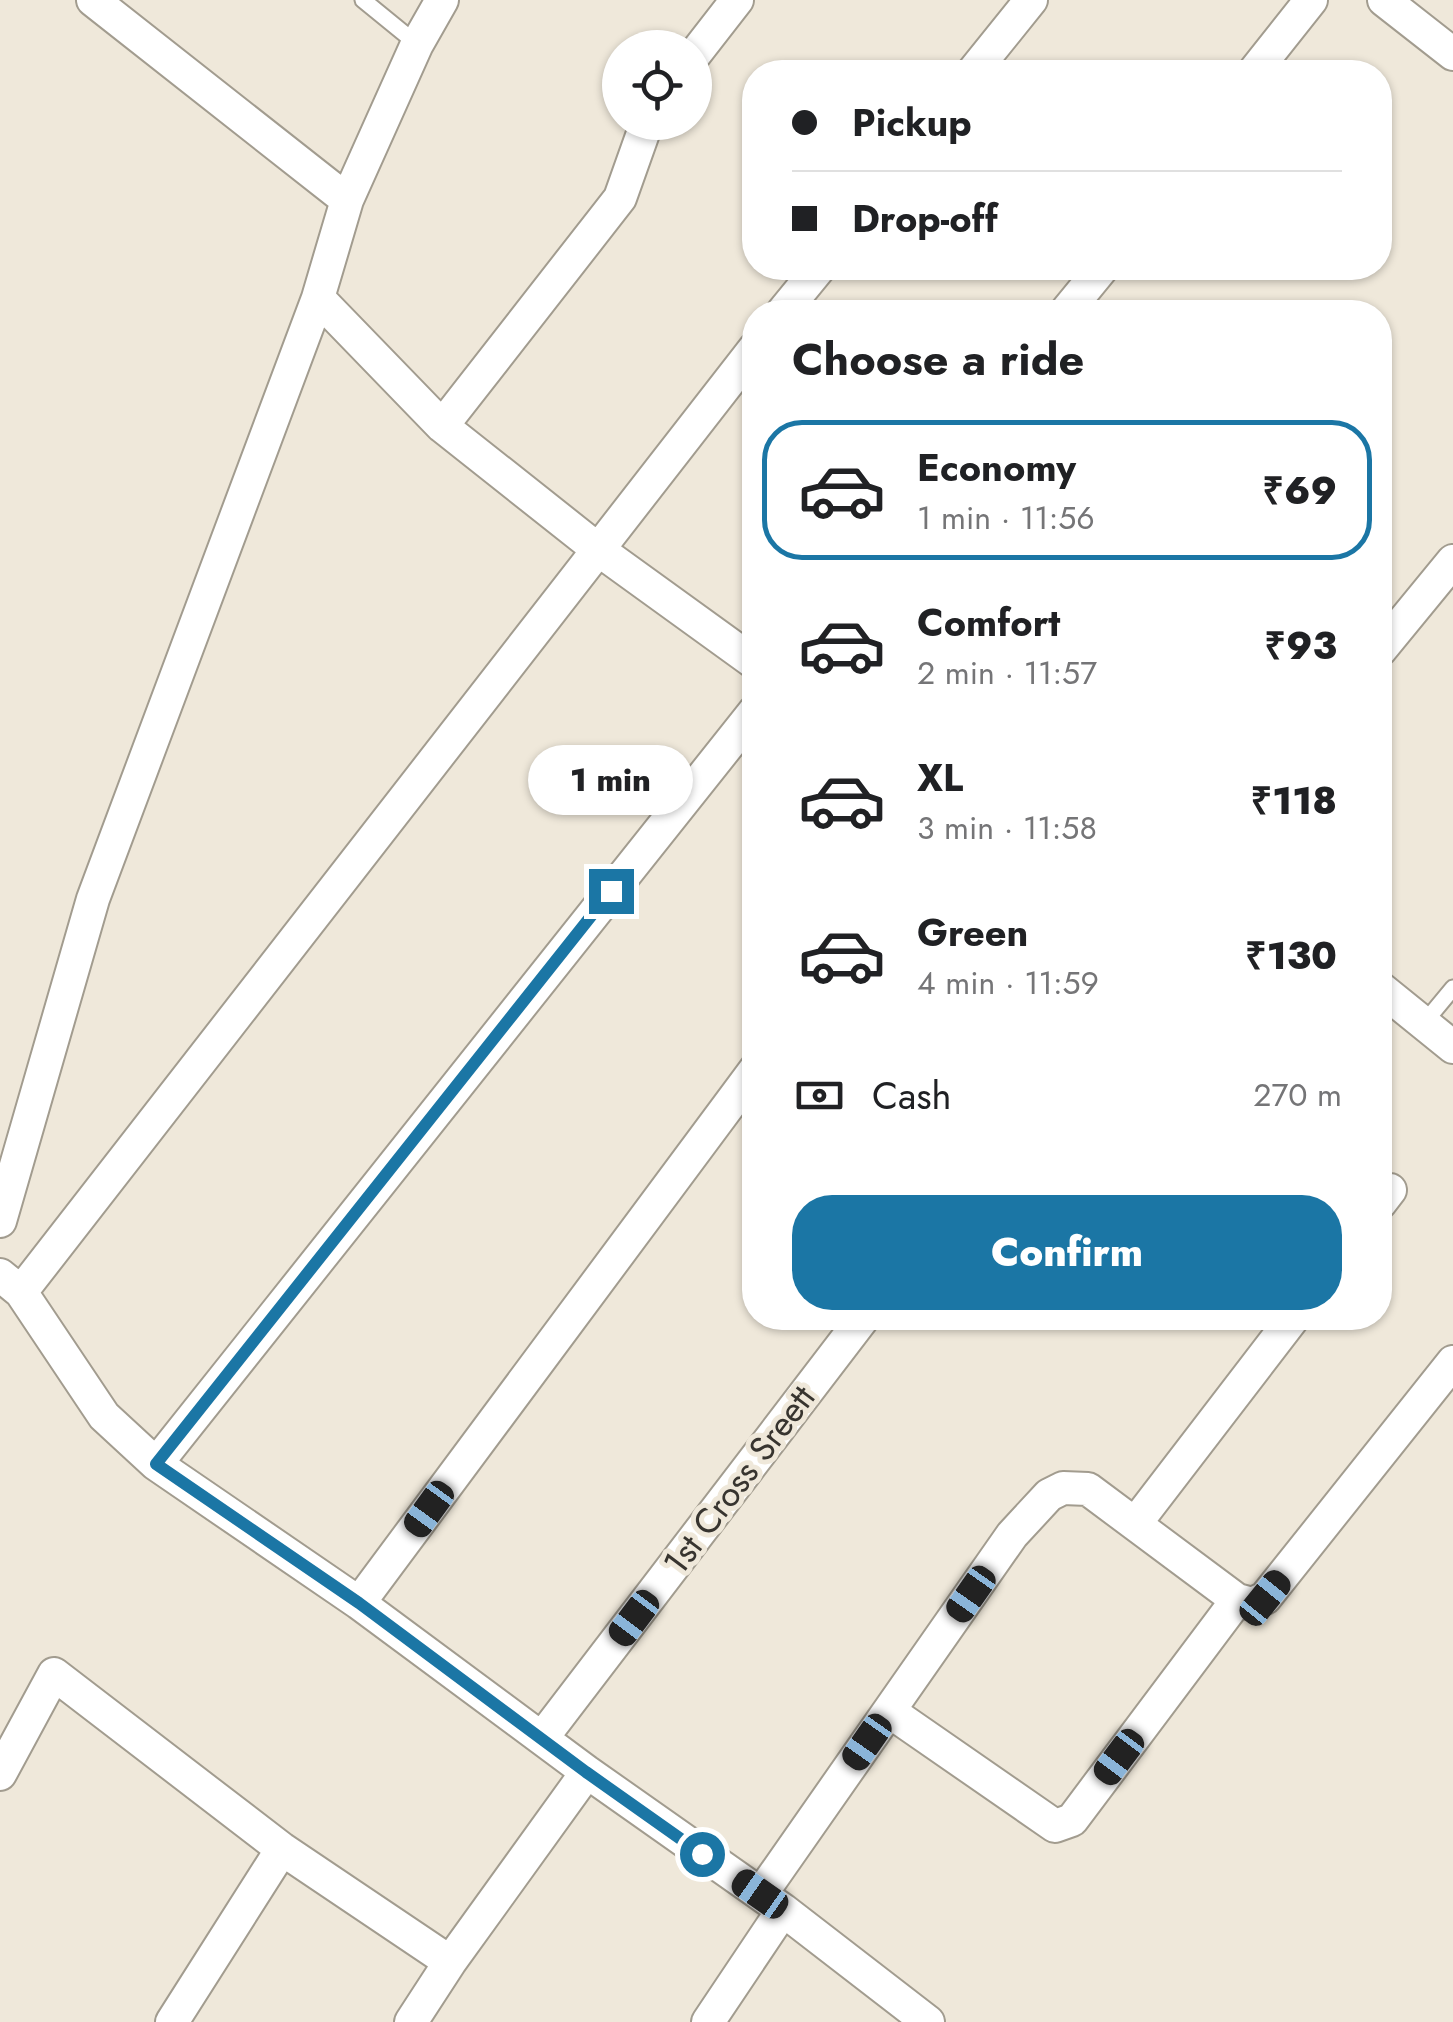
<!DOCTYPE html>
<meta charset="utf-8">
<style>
body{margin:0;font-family:Jost,sans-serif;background:#f6f6f6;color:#202124;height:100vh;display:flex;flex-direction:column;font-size:38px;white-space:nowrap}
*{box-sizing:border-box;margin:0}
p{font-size:32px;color:#757577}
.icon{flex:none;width:55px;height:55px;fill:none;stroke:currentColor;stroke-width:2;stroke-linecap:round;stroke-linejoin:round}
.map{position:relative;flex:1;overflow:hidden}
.drawer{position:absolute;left:742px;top:300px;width:650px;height:1030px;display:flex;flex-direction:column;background:#fff;border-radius:40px;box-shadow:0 2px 8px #0004}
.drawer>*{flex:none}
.hud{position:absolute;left:742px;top:60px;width:650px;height:220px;border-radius:40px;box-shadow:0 2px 8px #0004;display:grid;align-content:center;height:220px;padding:0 50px;background:#fff}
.buttons{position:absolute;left:602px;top:30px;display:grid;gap:20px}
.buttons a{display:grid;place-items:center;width:110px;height:110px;border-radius:50%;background:#fff;box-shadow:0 2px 8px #0004;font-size:50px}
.end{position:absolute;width:45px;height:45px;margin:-22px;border:12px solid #1b76a5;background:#fff;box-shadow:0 0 0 5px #fff}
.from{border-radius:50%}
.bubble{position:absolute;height:70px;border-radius:35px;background:#fff;box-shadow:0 2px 8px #0004;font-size:32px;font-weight:800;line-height:70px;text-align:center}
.car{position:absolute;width:30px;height:60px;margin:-30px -15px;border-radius:12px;box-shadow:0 0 8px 2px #0007;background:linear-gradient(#222 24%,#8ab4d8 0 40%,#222 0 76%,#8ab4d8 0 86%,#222 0)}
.hud b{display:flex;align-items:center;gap:35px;height:95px;font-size:38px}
.hud b+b{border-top:2px solid #e0e0e0}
.hud i{width:25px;height:25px;background:#202124}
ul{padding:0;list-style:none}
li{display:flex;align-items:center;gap:30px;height:140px;margin:0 20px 15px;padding:0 30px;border:5px solid transparent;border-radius:40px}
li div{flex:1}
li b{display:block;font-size:38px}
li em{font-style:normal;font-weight:800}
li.active{border-color:#1b76a5}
li>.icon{width:90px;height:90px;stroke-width:1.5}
h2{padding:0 50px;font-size:45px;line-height:120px}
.pay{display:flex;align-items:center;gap:25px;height:110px;padding:0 50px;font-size:38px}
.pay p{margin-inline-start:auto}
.action{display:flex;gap:20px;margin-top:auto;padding:20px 50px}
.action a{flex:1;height:115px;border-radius:40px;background:#1b76a5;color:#fff;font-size:40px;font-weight:800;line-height:115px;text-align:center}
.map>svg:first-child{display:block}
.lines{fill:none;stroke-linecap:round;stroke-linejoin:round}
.lane-casing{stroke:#a29c8f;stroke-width:19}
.street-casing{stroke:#a29c8f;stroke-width:36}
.lane{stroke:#fff;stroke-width:15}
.street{stroke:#fff;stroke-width:32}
.route{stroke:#1b76a5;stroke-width:12}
.labels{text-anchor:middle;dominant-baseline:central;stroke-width:10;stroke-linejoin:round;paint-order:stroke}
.street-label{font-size:35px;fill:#37342f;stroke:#efe8da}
</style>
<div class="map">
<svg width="1453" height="2022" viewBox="0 0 1453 2022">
<rect width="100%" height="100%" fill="#efe8da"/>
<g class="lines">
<defs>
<path id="lane" d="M363 0 417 44
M1424 1023 1453 988"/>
<path id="street" d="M1384 0 1453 54
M695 54 737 0
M973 72 1031 0
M1254 72 1311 0
M347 200 417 44 442 0
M318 298 442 426 596 548 755 663
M783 312 819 268
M1066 312 1102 268
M442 426 620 198 647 122
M1380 650 1453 561
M1380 988 1453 1047
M1380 1203 1390 1190
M0 1221 93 899 318 298 347 200 93 0
M0 1275 21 1292 104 1416 156 1464 359 1603 587 1772 783 1910 928 2022
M21 1292 755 348
M156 1464 755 711
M1135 1524 1293 1318
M359 1603 755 1070
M889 1711 1055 1826 1072 1820 1237 1600
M542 1738 863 1318
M0 1774 54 1674 282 1849 450 1962 411 2022
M761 1894 1012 1535 1049 1495 1063 1488 1088 1489 1237 1600 1252 1604 1265 1598 1453 1362
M450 1962 587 1772
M172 2022 282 1849
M708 2022 783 1910"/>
</defs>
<use href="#lane" class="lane-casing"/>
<use href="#street" class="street-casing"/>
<use href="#lane" class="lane"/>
<use href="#street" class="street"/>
</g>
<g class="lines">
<path class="route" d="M611 891 156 1464 359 1603 586 1772 702 1854"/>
</g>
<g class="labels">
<g class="street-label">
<text transform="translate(739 1480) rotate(-53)">1st Cross Sreett</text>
</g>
</g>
</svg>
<div class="buttons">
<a><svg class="icon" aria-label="locate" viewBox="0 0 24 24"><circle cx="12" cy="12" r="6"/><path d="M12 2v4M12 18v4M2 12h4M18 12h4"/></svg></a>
</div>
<i class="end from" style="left:702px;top:1854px"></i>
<i class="end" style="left:611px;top:891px"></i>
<div class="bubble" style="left:528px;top:745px;width:165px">1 min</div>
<i class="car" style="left:429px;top:1509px;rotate:216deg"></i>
<i class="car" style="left:971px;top:1594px;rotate:215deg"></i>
<i class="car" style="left:1265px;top:1598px;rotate:39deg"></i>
<i class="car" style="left:634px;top:1618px;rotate:217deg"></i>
<i class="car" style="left:867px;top:1742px;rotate:215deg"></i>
<i class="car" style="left:1119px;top:1757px;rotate:217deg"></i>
<i class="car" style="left:760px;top:1894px;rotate:305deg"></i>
<div class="hud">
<b><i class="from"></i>Pickup</b>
<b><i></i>Drop-off</b>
</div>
<section class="drawer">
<h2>Choose a ride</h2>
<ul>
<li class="active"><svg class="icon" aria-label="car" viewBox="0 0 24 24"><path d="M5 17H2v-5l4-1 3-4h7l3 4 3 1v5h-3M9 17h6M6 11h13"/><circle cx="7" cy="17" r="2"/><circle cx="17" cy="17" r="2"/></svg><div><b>Economy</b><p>1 min · 11:56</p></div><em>₹69</em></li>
<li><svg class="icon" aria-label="car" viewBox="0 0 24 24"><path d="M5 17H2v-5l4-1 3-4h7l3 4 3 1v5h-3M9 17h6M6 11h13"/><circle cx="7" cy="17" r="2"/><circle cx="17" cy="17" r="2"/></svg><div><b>Comfort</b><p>2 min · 11:57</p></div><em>₹93</em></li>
<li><svg class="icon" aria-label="car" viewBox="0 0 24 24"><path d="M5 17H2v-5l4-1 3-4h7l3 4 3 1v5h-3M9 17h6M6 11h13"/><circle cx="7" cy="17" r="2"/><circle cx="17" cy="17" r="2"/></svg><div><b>XL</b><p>3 min · 11:58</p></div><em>₹118</em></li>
<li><svg class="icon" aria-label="car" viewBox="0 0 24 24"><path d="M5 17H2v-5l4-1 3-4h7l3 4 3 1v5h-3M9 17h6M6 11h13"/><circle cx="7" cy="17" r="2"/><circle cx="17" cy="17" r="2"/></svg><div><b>Green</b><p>4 min · 11:59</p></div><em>₹130</em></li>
</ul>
<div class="pay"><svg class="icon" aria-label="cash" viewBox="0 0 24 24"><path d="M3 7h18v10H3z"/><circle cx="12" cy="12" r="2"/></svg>Cash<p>270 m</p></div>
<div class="action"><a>Confirm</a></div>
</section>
</div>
